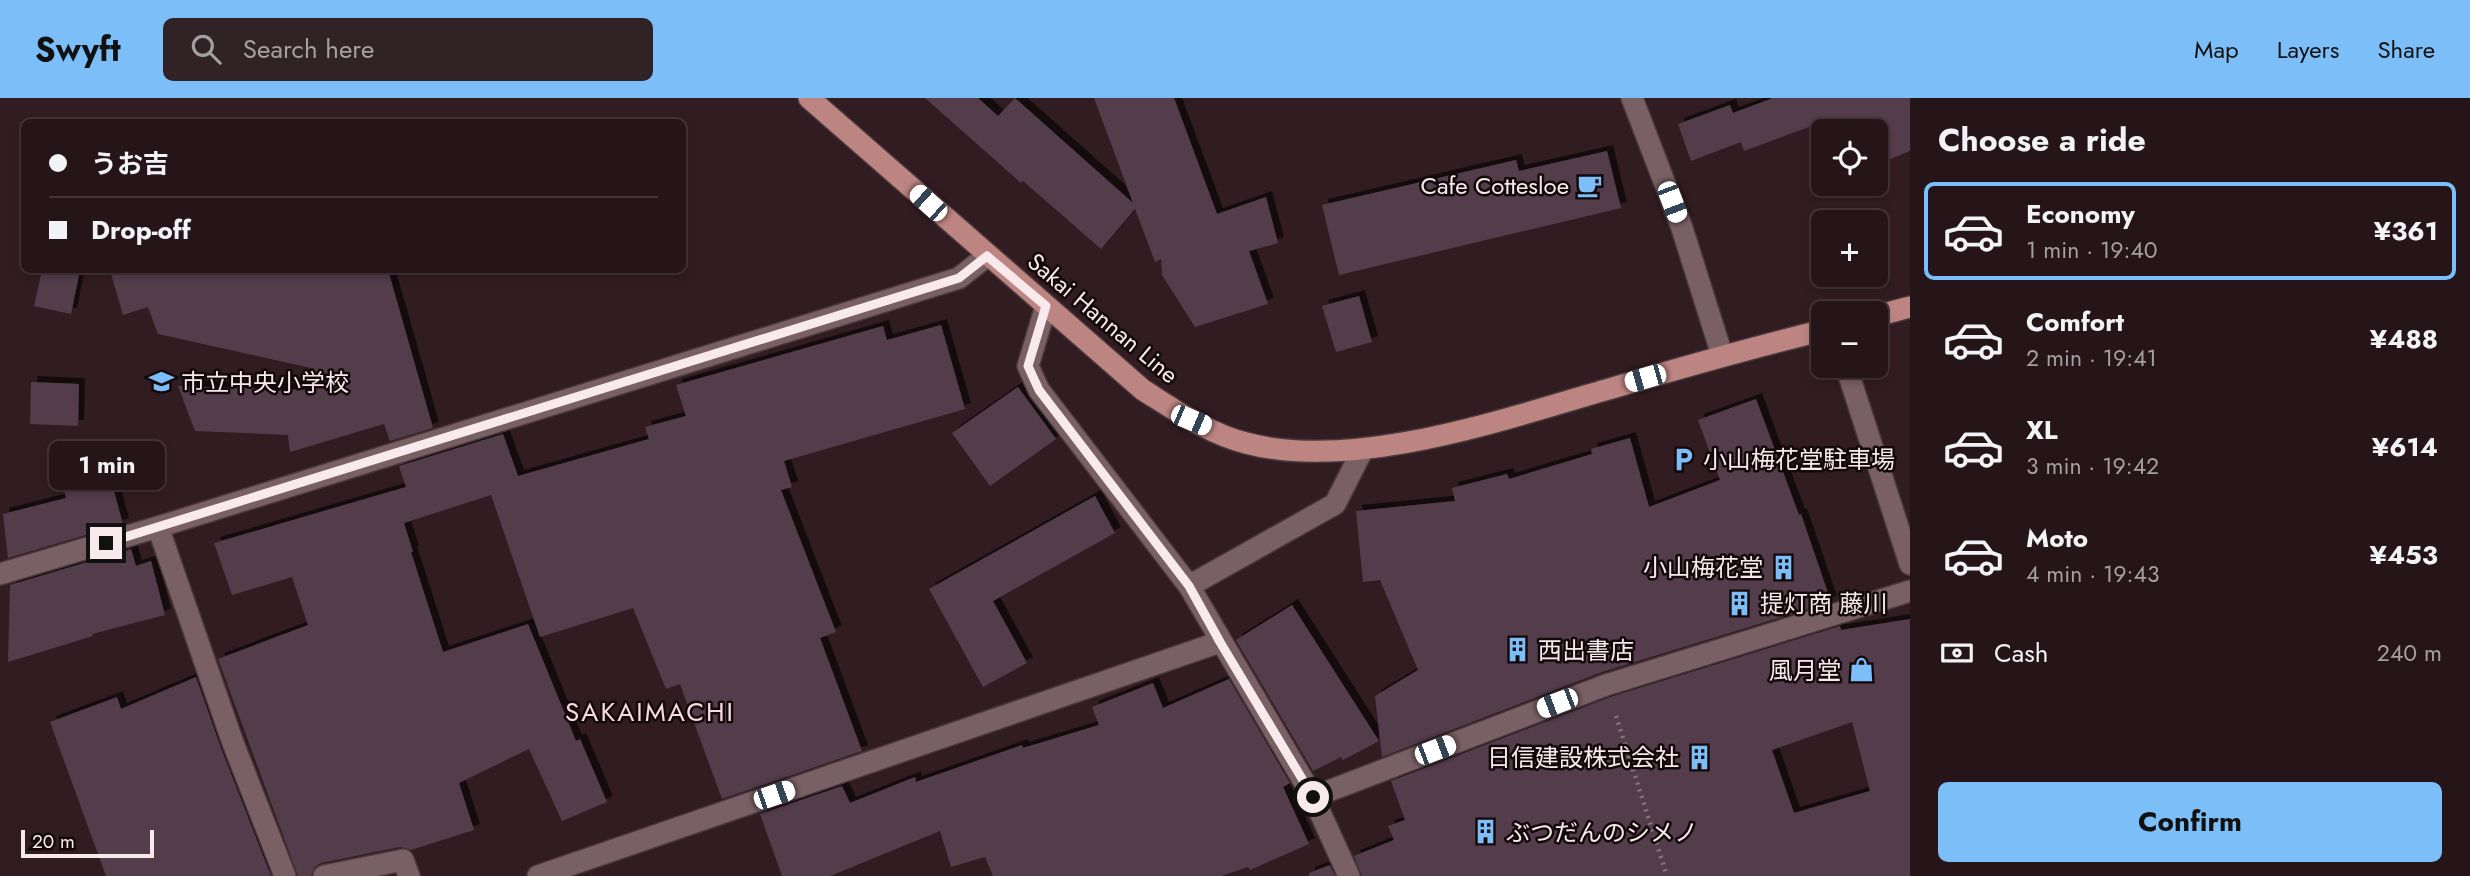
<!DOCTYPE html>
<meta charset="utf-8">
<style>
body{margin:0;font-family:Jost,"Noto Sans JP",sans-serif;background:#312226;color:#f1f3f6;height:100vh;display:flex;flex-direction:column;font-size:26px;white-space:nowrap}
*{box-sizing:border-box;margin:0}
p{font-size:23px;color:#a39fa2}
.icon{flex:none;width:38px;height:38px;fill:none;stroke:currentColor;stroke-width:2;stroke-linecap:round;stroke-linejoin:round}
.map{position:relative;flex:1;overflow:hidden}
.details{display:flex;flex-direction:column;background:#251519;width:560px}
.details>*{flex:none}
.top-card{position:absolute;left:21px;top:21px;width:665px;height:154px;border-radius:10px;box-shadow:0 4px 10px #0003,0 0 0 2px #423438;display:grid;align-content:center;height:154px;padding:0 28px;background:#251519}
.tools{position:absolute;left:1811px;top:21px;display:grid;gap:14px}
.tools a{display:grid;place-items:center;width:77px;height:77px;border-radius:10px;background:#251519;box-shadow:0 4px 10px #0003,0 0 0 2px #423438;font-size:35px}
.scale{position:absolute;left:21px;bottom:18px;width:133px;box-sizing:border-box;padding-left:7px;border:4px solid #f8e9ec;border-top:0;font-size:19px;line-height:24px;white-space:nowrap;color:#f8e9ec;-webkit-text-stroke:5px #13090b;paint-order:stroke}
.end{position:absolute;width:32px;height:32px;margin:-16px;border:9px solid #f8e9ec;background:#111;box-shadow:0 0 0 4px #111}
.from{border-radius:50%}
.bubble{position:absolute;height:49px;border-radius:10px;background:#251519;box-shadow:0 4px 10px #0003,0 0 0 2px #423438;font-size:23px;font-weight:700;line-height:49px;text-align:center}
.car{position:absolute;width:21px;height:42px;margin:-21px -10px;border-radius:9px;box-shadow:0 0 5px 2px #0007;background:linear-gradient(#fff 24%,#345 0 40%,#fff 0 76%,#345 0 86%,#fff 0)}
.top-card b{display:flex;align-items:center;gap:24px;height:66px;font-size:26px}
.top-card b+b{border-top:2px solid #423438}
.top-card i{width:18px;height:18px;background:#f1f3f6}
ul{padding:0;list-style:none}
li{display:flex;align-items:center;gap:21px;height:98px;margin:0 14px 10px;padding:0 14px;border:4px solid transparent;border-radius:10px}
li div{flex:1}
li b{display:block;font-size:26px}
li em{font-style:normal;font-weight:700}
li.on{border-color:#7bbef8}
li>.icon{width:63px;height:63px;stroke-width:1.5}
h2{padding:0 28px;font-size:32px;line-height:84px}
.pay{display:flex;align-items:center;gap:18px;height:77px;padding:0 28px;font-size:26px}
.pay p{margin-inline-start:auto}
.cta{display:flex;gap:14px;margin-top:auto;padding:14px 28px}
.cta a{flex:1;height:80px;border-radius:10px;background:#7bbef8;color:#111;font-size:28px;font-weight:700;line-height:80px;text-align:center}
header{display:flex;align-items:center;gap:42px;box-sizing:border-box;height:98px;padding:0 35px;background:#7bbef8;color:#111}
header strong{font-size:33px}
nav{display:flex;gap:38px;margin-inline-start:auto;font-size:24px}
.search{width:490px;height:63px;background:#312226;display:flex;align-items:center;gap:18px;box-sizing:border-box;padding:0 24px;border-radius:10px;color:#a39fa2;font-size:26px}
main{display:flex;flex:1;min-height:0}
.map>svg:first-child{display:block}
.building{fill:#523e4b;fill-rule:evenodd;filter:url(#shadow)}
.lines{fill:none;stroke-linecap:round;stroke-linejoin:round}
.minor-casing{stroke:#49383c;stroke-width:24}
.major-casing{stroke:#49383c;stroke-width:24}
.path{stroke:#89767a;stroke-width:4.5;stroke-dasharray:2 5;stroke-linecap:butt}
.minor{stroke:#796065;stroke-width:21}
.major{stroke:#bd8581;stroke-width:21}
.route{stroke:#f8e9ec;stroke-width:9}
.labels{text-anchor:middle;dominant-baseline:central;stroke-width:5;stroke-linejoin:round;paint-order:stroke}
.poi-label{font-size:24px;fill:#f8e9ec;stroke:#13090b;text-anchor:start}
.street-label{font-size:24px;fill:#f8e9ec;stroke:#13090b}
.neighbourhood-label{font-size:26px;letter-spacing:2px;fill:#f9dae1;stroke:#13090b}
</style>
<header>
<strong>Swyft</strong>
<div class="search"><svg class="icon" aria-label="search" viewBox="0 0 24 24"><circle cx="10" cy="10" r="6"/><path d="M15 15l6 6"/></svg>Search here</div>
<nav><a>Map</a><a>Layers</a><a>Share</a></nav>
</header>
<main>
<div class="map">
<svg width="1910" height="778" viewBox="0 0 1910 778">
<defs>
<filter id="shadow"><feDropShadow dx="6" dy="-6" stdDeviation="0" flood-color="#0009"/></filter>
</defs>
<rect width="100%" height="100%" fill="#311c21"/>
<path class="building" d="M925 0H978L998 18 1015 0 1133 105 1094 0H1174L1217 116 1266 99 1278 145 1249 153 1268 206 1195 229 1162 177 1161 161 1155 164 1135 111 1101 151 1023 83 1021 85Z
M1773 0H1910V53L1876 67V33H1824V51L1814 27 1744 53 1741 44 1691 63 1678 26 1730 7 1733 15Z
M1607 53 1621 110 1339 177 1322 107 1516 62 1519 73Z
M42 172H80L71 216 34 208Z
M110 172H388L433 330 390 343 384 326 290 354 288 337 195 333 178 288 309 292 311 270 158 236 148 209 123 217Z
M1359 198 1372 244 1336 254 1322 208Z
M941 227 965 311 784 363 792 389 781 392 836 534 820 540 862 653 722 701 680 586 666 591 633 510 540 539 491 397 404 425 413 454H411L443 554 528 526 576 643 580 641 607 704 562 723 529 651 459 685 474 732 411 752 400 749 321 765 315 769 311 778H298L218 561 308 527 292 479 232 497 214 445 406 389 399 368 503 336 518 378 649 341 645 329 686 318 676 287 883 228 887 242Z
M31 284 79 286 78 328 30 326Z
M1018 289 1056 341 990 388 952 335Z
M1756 301 1799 417 1801 416 1831 504 1602 574 1382 659 1375 598 1418 572 1380 482 1363 484 1356 413 1455 403 1452 390 1507 376 1509 381 1592 356 1591 351 1630 340 1649 409 1720 382 1698 322Z
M110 379 123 426 8 460 3 416 66 400 64 393Z
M1095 398 1115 435 993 503 1027 565 983 589 929 491Z
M131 451 136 468 151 463 165 517 92 536 93 538 8 564 10 487Z
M1292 507 1379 643 1343 662 1341 659 1313 673 1236 542Z
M1910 521V778H1362L1354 758 1394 742 1388 728 1405 722 1391 683 1610 599 1840 528 1841 532ZM1852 624 1870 693 1794 715 1772 652Z
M196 579 221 650 271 778H106L50 624 117 599 121 611Z
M1229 581 1290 685 1283 689 1309 746 1250 772 1248 769 1221 778H993L985 759 951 769 940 733 830 778H782L760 716 842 688 850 705 915 679 916 684 1022 647 1023 650 1099 627 1092 609 1153 585 1163 610Z
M1330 767 1335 778H1309V775Z"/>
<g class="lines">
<defs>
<path id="minor" d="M1632 0 1682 130 1722 257
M1046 208 1028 268 1039 292 1189 488 1313 699 1349 778
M1846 268 1910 466
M158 429 233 645 285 778
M0 476 158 429 959 180 987 158
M1189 488 1335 406 1363 351
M1313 699 1606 587 1910 493
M324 778 403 762 409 778
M538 778 1220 544"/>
<path id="major" d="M809 0 1143 292C1175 312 1209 336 1246 345 1354 374 1504 321 1609 291 1680 270 1751 250 1824 232
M1876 218 1910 209"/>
</defs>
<use href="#minor" class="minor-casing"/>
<use href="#major" class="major-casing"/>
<path class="path" d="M1616 618 1667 778"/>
<use href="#minor" class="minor"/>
<use href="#major" class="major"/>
</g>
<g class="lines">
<path class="route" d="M106 445 959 180 987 158 1046 208 1028 268 1039 292 1189 488 1220 544 1313 699"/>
</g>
<defs>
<symbol id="cafe-bare" viewBox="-9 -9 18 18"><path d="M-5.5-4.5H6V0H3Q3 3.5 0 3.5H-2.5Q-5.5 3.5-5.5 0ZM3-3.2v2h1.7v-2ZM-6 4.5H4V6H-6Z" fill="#7bbef8" stroke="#13090b" stroke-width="2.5" paint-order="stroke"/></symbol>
<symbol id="school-bare" viewBox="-9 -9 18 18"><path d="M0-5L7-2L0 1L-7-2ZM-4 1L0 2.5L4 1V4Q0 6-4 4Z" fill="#7bbef8" stroke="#13090b" stroke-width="2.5" paint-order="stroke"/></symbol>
<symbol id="parking-bare" viewBox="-9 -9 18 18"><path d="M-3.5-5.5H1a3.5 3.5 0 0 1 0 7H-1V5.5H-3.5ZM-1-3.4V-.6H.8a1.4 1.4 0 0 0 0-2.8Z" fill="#7bbef8" stroke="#13090b" stroke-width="2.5" paint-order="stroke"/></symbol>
<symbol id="building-bare" viewBox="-9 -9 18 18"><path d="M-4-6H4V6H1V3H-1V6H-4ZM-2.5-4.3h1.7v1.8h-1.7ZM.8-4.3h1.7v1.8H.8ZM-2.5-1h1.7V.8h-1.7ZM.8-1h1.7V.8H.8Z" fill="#7bbef8" stroke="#13090b" stroke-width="2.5" paint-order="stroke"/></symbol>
<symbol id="shop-bare" viewBox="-9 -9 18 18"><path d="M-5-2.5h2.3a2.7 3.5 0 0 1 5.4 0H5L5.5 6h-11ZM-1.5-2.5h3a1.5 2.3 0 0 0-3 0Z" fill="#7bbef8" stroke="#13090b" stroke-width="2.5" paint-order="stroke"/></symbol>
</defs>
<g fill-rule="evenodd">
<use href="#cafe-bare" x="1572" y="70" width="35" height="35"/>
<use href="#school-bare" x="144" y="266" width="35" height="35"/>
<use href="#parking-bare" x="1666" y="344" width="35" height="35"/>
<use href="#building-bare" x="1766" y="452" width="35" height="35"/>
<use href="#building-bare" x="1722" y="488" width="35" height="35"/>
<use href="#building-bare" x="1500" y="534" width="35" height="35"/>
<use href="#shop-bare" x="1844" y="554" width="35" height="35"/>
<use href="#building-bare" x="1682" y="642" width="35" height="35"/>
<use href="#building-bare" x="1468" y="716" width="35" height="35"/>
</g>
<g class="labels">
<g class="poi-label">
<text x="1569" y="87" text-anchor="end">Cafe Cottesloe</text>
<text x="181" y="284">市立中央小学校</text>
<text x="1703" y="361">小山梅花堂駐車場</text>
<text x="1763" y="469" text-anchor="end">小山梅花堂</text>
<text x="1760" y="505">提灯商 藤川</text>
<text x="1538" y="552">西出書店</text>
<text x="1841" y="572" text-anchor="end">風月堂</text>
<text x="1679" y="659" text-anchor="end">日信建設株式会社</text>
<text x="1506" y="734">ぶつだんのシメノ</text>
</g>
<g class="street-label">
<text transform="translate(1103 220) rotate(40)">Sakai Hannan Line</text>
</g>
<g class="neighbourhood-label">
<text x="650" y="614">SAKAIMACHI</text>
</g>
</g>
</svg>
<div class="tools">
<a><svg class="icon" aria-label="locate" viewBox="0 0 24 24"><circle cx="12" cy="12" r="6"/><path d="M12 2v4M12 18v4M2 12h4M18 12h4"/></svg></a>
<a>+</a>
<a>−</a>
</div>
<div class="scale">20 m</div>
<i class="end from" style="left:1313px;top:699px"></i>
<i class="end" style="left:106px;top:445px"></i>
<div class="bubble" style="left:49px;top:343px;width:116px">1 min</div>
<i class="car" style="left:1672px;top:104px;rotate:159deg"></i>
<i class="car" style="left:928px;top:105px;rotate:312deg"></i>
<i class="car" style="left:1645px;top:280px;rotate:254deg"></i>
<i class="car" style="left:1191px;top:322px;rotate:113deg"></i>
<i class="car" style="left:1557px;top:605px;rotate:249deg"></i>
<i class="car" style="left:1435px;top:652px;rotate:69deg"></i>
<i class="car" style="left:774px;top:697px;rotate:71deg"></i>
<div class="top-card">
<b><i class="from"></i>うお吉</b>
<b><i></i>Drop-off</b>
</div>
</div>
<section class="details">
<h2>Choose a ride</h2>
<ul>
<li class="on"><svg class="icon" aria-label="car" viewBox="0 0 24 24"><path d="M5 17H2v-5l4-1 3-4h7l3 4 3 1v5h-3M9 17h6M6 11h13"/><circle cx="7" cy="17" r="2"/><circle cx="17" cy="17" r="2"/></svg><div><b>Economy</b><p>1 min · 19:40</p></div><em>¥361</em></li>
<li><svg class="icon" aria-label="car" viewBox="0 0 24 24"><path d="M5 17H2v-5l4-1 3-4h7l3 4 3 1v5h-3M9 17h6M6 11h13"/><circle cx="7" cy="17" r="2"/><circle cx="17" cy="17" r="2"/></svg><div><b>Comfort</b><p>2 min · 19:41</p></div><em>¥488</em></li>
<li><svg class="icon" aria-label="car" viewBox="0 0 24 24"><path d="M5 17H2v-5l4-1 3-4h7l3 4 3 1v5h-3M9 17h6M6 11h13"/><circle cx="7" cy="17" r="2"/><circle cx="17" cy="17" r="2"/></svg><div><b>XL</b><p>3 min · 19:42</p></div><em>¥614</em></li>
<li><svg class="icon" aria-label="car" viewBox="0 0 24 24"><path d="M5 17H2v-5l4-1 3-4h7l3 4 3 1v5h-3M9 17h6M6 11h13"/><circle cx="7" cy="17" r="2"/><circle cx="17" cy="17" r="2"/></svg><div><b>Moto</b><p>4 min · 19:43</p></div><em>¥453</em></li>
</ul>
<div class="pay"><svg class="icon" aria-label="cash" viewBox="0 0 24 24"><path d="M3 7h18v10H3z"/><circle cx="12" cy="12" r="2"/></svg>Cash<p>240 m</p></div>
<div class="cta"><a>Confirm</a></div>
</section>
</main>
